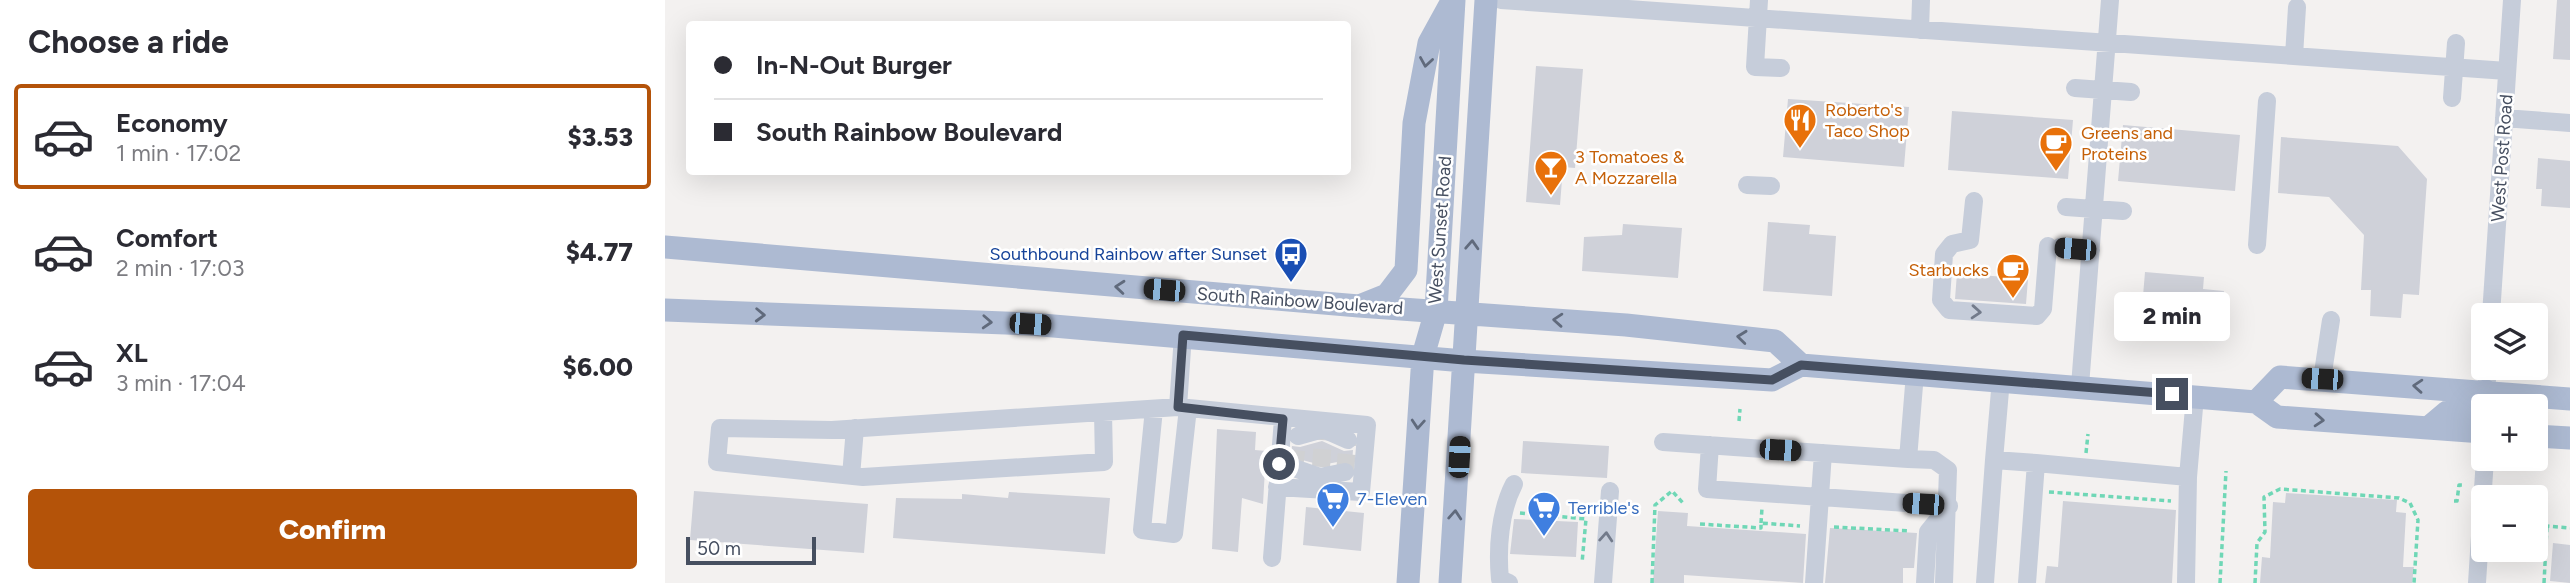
<!DOCTYPE html>
<meta charset="utf-8">
<style>
body{margin:0;font-family:Figtree,sans-serif;background:#f2f2f3;color:#2b2b33;height:100vh;display:flex;flex-direction:column;font-size:26px;white-space:nowrap}
*{box-sizing:border-box;margin:0}
p{font-size:23px;color:#7c7c81}
.icon{flex:none;width:38px;height:38px;fill:none;stroke:currentColor;stroke-width:2;stroke-linecap:round;stroke-linejoin:round}
.map{position:relative;flex:1;overflow:hidden}
.sheet{display:flex;flex-direction:column;background:#fff;width:665px}
.sheet>*{flex:none}
.guide{position:absolute;left:21px;top:21px;width:665px;height:154px;border-radius:7px;box-shadow:0 7px 28px #0002;display:grid;align-content:center;height:154px;padding:0 28px;background:#fff}
.controls{position:absolute;left:1806px;top:303px;display:grid;gap:14px}
.controls a{display:grid;place-items:center;width:77px;height:77px;border-radius:7px;background:#fff;box-shadow:0 7px 28px #0002;font-size:35px}
.scale{position:absolute;left:21px;bottom:18px;width:130px;box-sizing:border-box;padding-left:7px;border:4px solid #464f60;border-top:0;font-size:19px;line-height:24px;white-space:nowrap;color:#464f60;-webkit-text-stroke:5px #fff;paint-order:stroke}
.end{position:absolute;width:32px;height:32px;margin:-16px;border:9px solid #464f60;background:#fff;box-shadow:0 0 0 4px #fff}
.from{border-radius:50%}
.bubble{position:absolute;height:49px;border-radius:7px;background:#fff;box-shadow:0 7px 28px #0002;font-size:23px;font-weight:800;line-height:49px;text-align:center}
.car{position:absolute;width:21px;height:42px;margin:-21px -10px;border-radius:9px;box-shadow:0 0 5px 2px #0007;background:linear-gradient(#222 24%,#8ab4d8 0 40%,#222 0 76%,#8ab4d8 0 86%,#222 0)}
.guide b{display:flex;align-items:center;gap:24px;height:66px;font-size:26px}
.guide b+b{border-top:2px solid #e1e1e2}
.guide i{width:18px;height:18px;background:#2b2b33}
ul{padding:0;list-style:none}
li{display:flex;align-items:center;gap:21px;height:105px;margin:0 14px 10px;padding:0 14px;border:4px solid transparent;border-radius:7px}
li div{flex:1}
li b{display:block;font-size:26px}
li em{font-style:normal;font-weight:800}
li.selected{border-color:#b45309}
li>.icon{width:63px;height:63px;stroke-width:1.5}
h2{padding:0 28px;font-size:32px;line-height:84px}
.action{display:flex;gap:14px;margin-top:auto;padding:14px 28px}
.action a{flex:1;height:80px;border-radius:7px;background:#b45309;color:#fff;font-size:28px;font-weight:800;line-height:80px;text-align:center}
main{display:flex;flex:1;min-height:0}
.map>svg:first-child{display:block}
.building{fill:#cfd1d9}
.lines{fill:none;stroke-linecap:round;stroke-linejoin:round}
.minor-tunnel{stroke:#d0d1d3;stroke-width:18;stroke-dasharray:18 9;stroke-linecap:butt}
.path{stroke:#6fd7b6;stroke-width:3.5;stroke-dasharray:5 3.5;stroke-linecap:butt}
.minor{stroke:#c6cdda;stroke-width:18}
.major{stroke:#adbad2;stroke-width:23}
.oneway{stroke:#606a7c}
.oneway2{stroke:#737b8b}
.route{stroke:#464f60;stroke-width:9}
.labels{text-anchor:middle;dominant-baseline:central;stroke-width:5;stroke-linejoin:round;paint-order:stroke}
.food-label{font-size:18px;fill:#c56008;stroke:#fff;text-anchor:start}
.street-label{font-size:18px;fill:#464f60;stroke:#fff}
.transit-label{font-size:18px;fill:#164399;stroke:#fff;text-anchor:end}
.shop-label{font-size:18px;fill:#366cbe;stroke:#fff;text-anchor:start}
</style>
<main>
<section class="sheet">
<h2>Choose a ride</h2>
<ul>
<li class="selected"><svg class="icon" aria-label="car" viewBox="0 0 24 24"><path d="M5 17H2v-5l4-1 3-4h7l3 4 3 1v5h-3M9 17h6M6 11h13"/><circle cx="7" cy="17" r="2"/><circle cx="17" cy="17" r="2"/></svg><div><b>Economy</b><p>1 min · 17:02</p></div><em>$3.53</em></li>
<li><svg class="icon" aria-label="car" viewBox="0 0 24 24"><path d="M5 17H2v-5l4-1 3-4h7l3 4 3 1v5h-3M9 17h6M6 11h13"/><circle cx="7" cy="17" r="2"/><circle cx="17" cy="17" r="2"/></svg><div><b>Comfort</b><p>2 min · 17:03</p></div><em>$4.77</em></li>
<li><svg class="icon" aria-label="car" viewBox="0 0 24 24"><path d="M5 17H2v-5l4-1 3-4h7l3 4 3 1v5h-3M9 17h6M6 11h13"/><circle cx="7" cy="17" r="2"/><circle cx="17" cy="17" r="2"/></svg><div><b>XL</b><p>3 min · 17:04</p></div><em>$6.00</em></li>
</ul>
<div class="action"><a>Confirm</a></div>
</section>
<div class="map">
<svg width="1905" height="583" viewBox="0 0 1905 583">
<rect width="100%" height="100%" fill="#f3f1f0"/>
<path class="building" d="M1892 0H1905V60L1888 59Z
M871 66 918 69 910 168 898 167 895 205 861 202Z
M1123 99 1244 107 1239 167 1118 157Z
M1287 111 1408 120 1403 179 1283 170Z
M1458 125 1575 135 1570 191 1453 181Z
M1616 137 1733 146 1762 179 1754 295 1738 294 1736 318 1705 316 1706 290H1696L1699 235 1664 197 1613 193Z
M1873 158 1905 161V208L1876 206 1877 189H1871Z
M1103 222 1145 225 1144 234 1171 236 1167 296 1098 291Z
M958 224 1017 228 1013 278 917 271 919 237 957 235Z
M1480 272 1539 277 1538 289 1559 291 1557 313 1537 311 1536 325 1476 320Z
M1292 273 1363 279 1361 304 1290 299Z
M552 429 591 432 590 450 601 451 598 504 577 498 573 552 547 549Z
M657 441 679 451 688 450 687 463 678 461 656 465 626 457 627 446 635 447Z
M858 441 944 446 942 478 856 473Z
M29 491 203 504 199 553 25 540Z
M344 492 445 498 440 554 228 538 231 498 297 499V494L343 498Z
M1621 493 1732 500 1731 512 1741 513 1738 567H1749L1747 583H1595L1597 557 1605 558 1608 502 1620 503Z
M1398 501 1511 510 1507 583H1380L1382 566 1393 567Z
M641 507 699 513 696 551 638 545Z
M993 511 1023 513 1022 526 1141 534 1138 583 1019 575V583H988Z
M849 519 913 522 911 557 845 554Z
M1165 528 1252 533 1249 568H1238V583H1160Z
M1888 543 1905 545V583L1885 581Z"/>
<g class="lines">
<path class="minor-tunnel" d="M656 467 658 439
M629 468 633 436
M680 472 683 440"/>
<path class="path" d="M1074 421 1075 409
M1421 453 1423 434
M1384 492 1506 501
M1789 501H1792L1794 485H1798
M855 513 921 519 917 563
M1096 523 1097 508
M1035 524 1096 528V523L1135 526
M1871 525 1905 528
M1169 527 1245 531
M987 583 990 505 1007 491 1018 503
M1555 583 1561 471
M1590 583 1592 543 1600 532 1599 497 1615 489 1734 498 1745 503 1753 520 1749 583
M1879 583 1882 526"/>
<path class="minor" d="M836 0 1842 71
M1094 0 1090 67 1116 68
M1255 30 1256 0
M1629 56 1632 7
M1410 88 1466 92
M1787 98 1791 43
M1839 118 1905 123
M1082 185 1106 186
M1309 201 1305 240 1287 244 1279 254 1276 300 1284 310 1372 316 1378 309 1383 246
M1401 207 1458 211
M1592 245 1602 101
M1395 247 1426 250
M1826 315 1847 0
M1336 379 1329 460 1371 463
M1657 379 1666 320
M1415 386 1445 0
M1821 391 1823 368
M513 407 702 425 696 492 612 487
M489 409 477 530 509 534 523 408
M438 412 439 462 198 477 52 462 55 428 167 430 513 407 518 335
M633 436 658 429 683 440
M998 442 1243 459 1250 373
M1045 445 1042 489 1284 506
M1243 459 1269 460 1283 470 1279 583
M629 468 655 477 680 472
M186 476 190 428
M607 558 618 419
M844 583 835 579C832 548 835 511 849 484
M938 583 945 491
M1149 583 1158 453
M1260 583 1263 532 1284 506
M1320 583 1329 460
M1362 583 1371 463 1523 477
M1521 583 1523 477 1530 396
M1812 583 1820 458"/>
<path class="major" d="M0 247 694 306 961 325 1110 341 1136 365
M697 305 722 295 741 270 749 123 764 43 786 3
M0 310 365 324 799 361 1107 380 1136 365 1591 402 1612 417 1818 432
M1591 402 1615 377 1905 399
M1763 428 1782 412 1805 411 1821 391
M1871 436 1905 438
M743 583 758 356 771 311 789 0
M785 583 821 0"/>
</g>
<defs><path id="oneway-chevron" d="M-2-3.5L2.5 0L-2 3.5" fill="none" stroke-width="1.6" stroke-linecap="round" stroke-linejoin="round" transform="scale(1.75)"/></defs>
<g class="oneway">
<use href="#oneway-chevron" transform="translate(761 62) rotate(99)"/>
<use href="#oneway-chevron" transform="translate(807 245) rotate(-87)"/>
<use href="#oneway-chevron" transform="translate(455 287) rotate(-175)"/>
<use href="#oneway-chevron" transform="translate(95 315) rotate(2)"/>
<use href="#oneway-chevron" transform="translate(893 320) rotate(-176)"/>
<use href="#oneway-chevron" transform="translate(322 322) rotate(3)"/>
<use href="#oneway-chevron" transform="translate(1077 337) rotate(-174)"/>
<use href="#oneway-chevron" transform="translate(1753 386) rotate(-176)"/>
<use href="#oneway-chevron" transform="translate(1654 420) rotate(4)"/>
<use href="#oneway-chevron" transform="translate(753 424) rotate(94)"/>
<use href="#oneway-chevron" transform="translate(790 515) rotate(-86)"/>
</g>
<g class="oneway2">
<use href="#oneway-chevron" transform="translate(1311 312) rotate(4)"/>
<use href="#oneway-chevron" transform="translate(941 537) rotate(-86)"/>
</g>
<g class="lines">
<path class="route" d="M614 464 618 419 513 407 518 335 799 360 1107 380 1136 365 1507 394"/>
</g>
<defs>
<symbol id="restaurant-pin" viewBox="-11 -11 22 30"><path d="M0 17L-7.5 6A9.5 9.5 0 1 1 7.5 6Z" fill="#e8710a" stroke="#fff"/><path d="M-5-6h1v4h1v-4h1v4h1v-4h1v5L-1.5 .5V6h-2V.5L-5-1ZM5-6V6H3V1.5H1.5Q1.5-4 5-6Z" fill="#fff"/></symbol>
<symbol id="cafe-pin" viewBox="-11 -11 22 30"><path d="M0 17L-7.5 6A9.5 9.5 0 1 1 7.5 6Z" fill="#e8710a" stroke="#fff"/><path d="M-5.5-4.5H6V0H3Q3 3.5 0 3.5H-2.5Q-5.5 3.5-5.5 0ZM3-3.2v2h1.7v-2ZM-6 4.5H4V6H-6Z" fill="#fff"/></symbol>
<symbol id="bar-pin" viewBox="-11 -11 22 30"><path d="M0 17L-7.5 6A9.5 9.5 0 1 1 7.5 6Z" fill="#e8710a" stroke="#fff"/><path d="M-6-5H6L.8 .8V4.5H3.5V6h-7V4.5H-.8V.8Z" fill="#fff"/></symbol>
<symbol id="bus-pin" viewBox="-11 -11 22 30"><path d="M0 17L-7.5 6A9.5 9.5 0 1 1 7.5 6Z" fill="#1a4fb4" stroke="#fff"/><path d="M-5-6H5V4H4V6H2V4H-2V6H-4V4H-5ZM-3.5-4V0h7V-4ZM-3.5 1.2v1.5H-2V1.2ZM2 1.2v1.5H3.5V1.2Z" fill="#fff"/></symbol>
<symbol id="supermarket-pin" viewBox="-11 -11 22 30"><path d="M0 17L-7.5 6A9.5 9.5 0 1 1 7.5 6Z" fill="#3f7fe0" stroke="#fff"/><path d="M-6-5.5h2.5l.6 2H6L4.5 2H-2.5L-4.4-4H-6ZM-1.5 3.2a1.3 1.3 0 1 0 .1 0ZM3 3.2a1.3 1.3 0 1 0 .1 0Z" fill="#fff"/></symbol>
</defs>
<g fill-rule="evenodd">
<use href="#restaurant-pin" x="1116" y="101" width="38" height="52"/>
<use href="#cafe-pin" x="1372" y="124" width="38" height="52"/>
<use href="#bar-pin" x="867" y="148" width="38" height="52"/>
<use href="#bus-pin" x="607" y="235" width="38" height="52"/>
<use href="#cafe-pin" x="1329" y="251" width="38" height="52"/>
<use href="#supermarket-pin" x="649" y="480" width="38" height="52"/>
<use href="#supermarket-pin" x="860" y="489" width="38" height="52"/>
</g>
<g class="labels">
<g class="food-label">
<text x="1160" y="110">Roberto's<tspan x="1160" dy="21">Taco Shop</tspan></text>
<text x="1416" y="133">Greens and<tspan x="1416" dy="21">Proteins</tspan></text>
<text x="910" y="157">3 Tomatoes &amp;<tspan x="910" dy="21">A Mozzarella</tspan></text>
<text x="1324" y="270" text-anchor="end">Starbucks</text>
</g>
<g class="street-label">
<text transform="translate(1837 158) rotate(-86)">West Post Road</text>
<text transform="translate(775 230) rotate(-86)">West Sunset Road</text>
<text transform="translate(635 301) rotate(4)">South Rainbow Boulevard</text>
</g>
<g class="transit-label">
<text x="602" y="254">Southbound Rainbow after Sunset</text>
</g>
<g class="shop-label">
<text x="692" y="499">7-Eleven</text>
<text x="903" y="508">Terrible's</text>
</g>
</g>
</svg>
<div class="controls">
<a><svg class="icon" aria-label="layers" viewBox="0 0 24 24"><path d="M12 4l9 5-9 5-9-5zM3 14l9 5 9-5"/></svg></a>
<a>+</a>
<a>−</a>
</div>
<div class="scale">50 m</div>
<i class="end from" style="left:614px;top:464px"></i>
<i class="end" style="left:1507px;top:394px"></i>
<div class="bubble" style="left:1449px;top:292px;width:116px">2 min</div>
<i class="car" style="left:1410px;top:249px;rotate:275deg"></i>
<i class="car" style="left:499px;top:290px;rotate:275deg"></i>
<i class="car" style="left:365px;top:324px;rotate:94deg"></i>
<i class="car" style="left:1657px;top:379px;rotate:273deg"></i>
<i class="car" style="left:1115px;top:450px;rotate:94deg"></i>
<i class="car" style="left:794px;top:457px;rotate:3deg"></i>
<i class="car" style="left:1258px;top:504px;rotate:274deg"></i>
<div class="guide">
<b><i class="from"></i>In-N-Out Burger</b>
<b><i></i>South Rainbow Boulevard</b>
</div>
</div>
</main>
